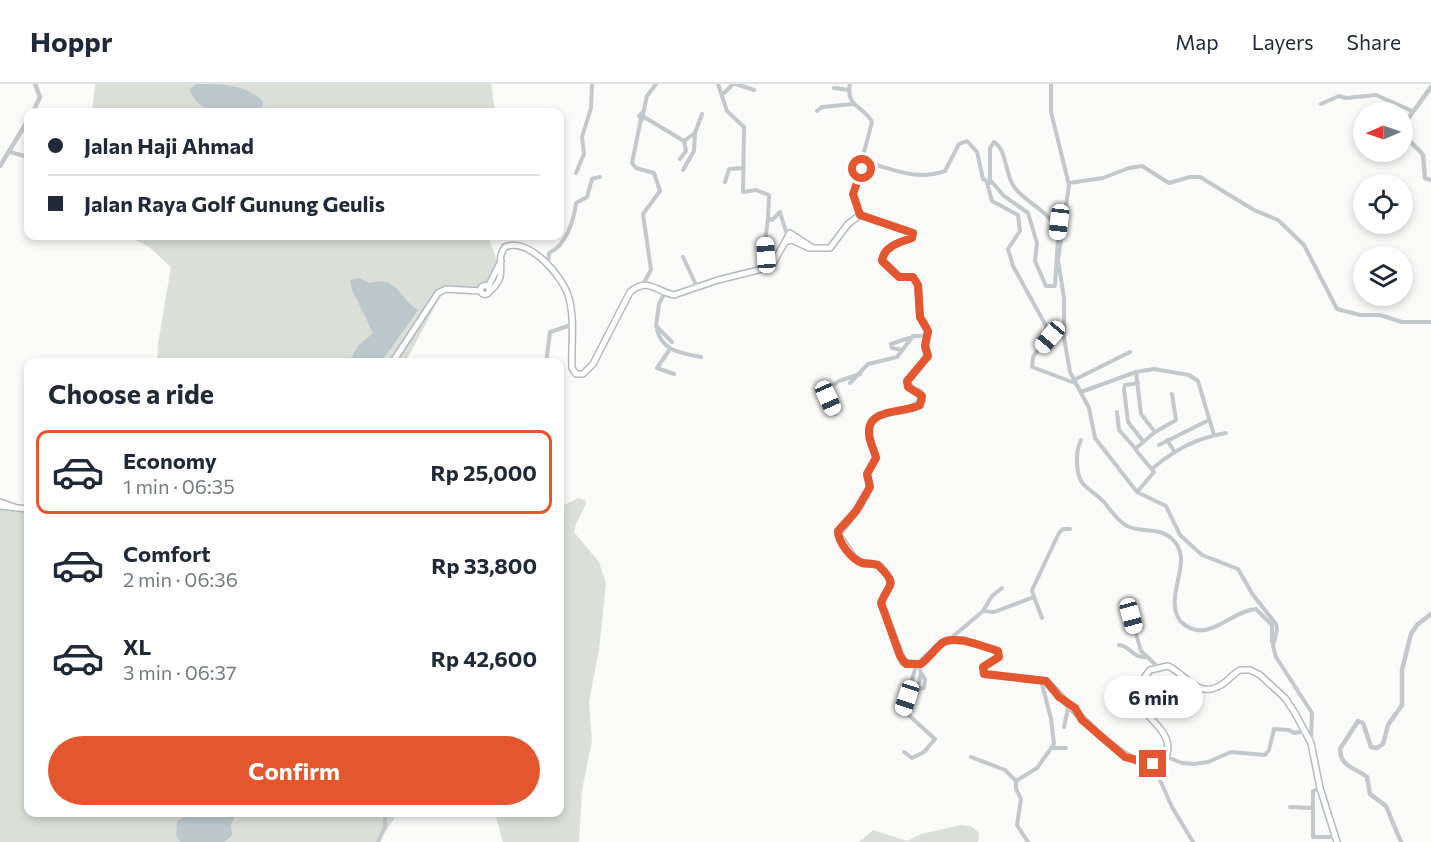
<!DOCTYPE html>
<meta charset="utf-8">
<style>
body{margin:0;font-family:Commissioner,sans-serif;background:#f6f6f7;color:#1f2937;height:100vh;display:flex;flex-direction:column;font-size:22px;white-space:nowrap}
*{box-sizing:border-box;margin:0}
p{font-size:20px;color:#747a83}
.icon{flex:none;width:33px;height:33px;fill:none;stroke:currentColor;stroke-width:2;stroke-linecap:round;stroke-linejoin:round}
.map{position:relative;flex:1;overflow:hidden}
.details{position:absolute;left:24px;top:274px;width:540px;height:459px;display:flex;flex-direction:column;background:#fff;border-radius:12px;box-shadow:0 3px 9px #0003}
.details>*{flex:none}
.banner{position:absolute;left:24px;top:24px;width:540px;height:132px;border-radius:12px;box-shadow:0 3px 9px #0003;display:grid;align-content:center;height:132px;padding:0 24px;background:#fff}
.needle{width:39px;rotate:268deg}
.buttons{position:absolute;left:1353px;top:18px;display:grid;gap:12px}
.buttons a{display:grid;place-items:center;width:60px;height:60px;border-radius:50%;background:#fff;box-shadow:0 3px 9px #0003;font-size:30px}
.end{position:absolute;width:27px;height:27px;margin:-14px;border:8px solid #e4572e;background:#fff;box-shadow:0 0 0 3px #fff}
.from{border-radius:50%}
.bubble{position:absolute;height:42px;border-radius:21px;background:#fff;box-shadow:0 3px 9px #0003;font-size:20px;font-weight:700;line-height:42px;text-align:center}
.car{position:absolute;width:18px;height:36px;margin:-18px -9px;border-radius:8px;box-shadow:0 0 4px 2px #0007;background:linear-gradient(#fff 24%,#345 0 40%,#fff 0 76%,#345 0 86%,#fff 0)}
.banner b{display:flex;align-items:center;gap:21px;height:57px;font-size:22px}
.banner b+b{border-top:2px solid #e0e1e3}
.banner i{width:15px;height:15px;background:#1f2937}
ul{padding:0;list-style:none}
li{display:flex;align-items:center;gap:18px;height:84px;margin:0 12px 9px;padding:0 12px;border:3px solid transparent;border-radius:12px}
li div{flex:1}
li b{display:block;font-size:22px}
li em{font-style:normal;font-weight:700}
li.selected{border-color:#e4572e}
li>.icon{width:54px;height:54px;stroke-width:1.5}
h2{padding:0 24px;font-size:27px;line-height:72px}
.action{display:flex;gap:12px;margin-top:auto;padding:12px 24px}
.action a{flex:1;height:69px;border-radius:36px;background:#e4572e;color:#fff;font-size:24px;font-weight:700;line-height:69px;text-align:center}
header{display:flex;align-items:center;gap:36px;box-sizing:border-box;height:84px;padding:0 30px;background:#fff;border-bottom:2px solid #e0e1e3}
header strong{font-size:28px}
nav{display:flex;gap:33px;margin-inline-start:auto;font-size:21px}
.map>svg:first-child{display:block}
.green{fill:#dadfd7}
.water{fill:#bbc7cb}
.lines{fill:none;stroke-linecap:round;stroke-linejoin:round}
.secondary-casing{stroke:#b3babf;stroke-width:8}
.minor{stroke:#c3c8cc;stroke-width:4}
.tertiary{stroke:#c3c8cc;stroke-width:4.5}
.secondary{stroke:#fff;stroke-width:5}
.route{stroke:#e4572e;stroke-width:8}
</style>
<header>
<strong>Hoppr</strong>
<nav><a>Map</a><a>Layers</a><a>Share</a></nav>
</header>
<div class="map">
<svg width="1431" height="758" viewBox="0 0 1431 758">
<rect width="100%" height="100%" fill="#fafaf8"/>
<path class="green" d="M95 0H491L495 28H92Z
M128 152H488L500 185 496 197 479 205H444L405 279H157L158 260 171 183 149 163Z
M578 414 585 416 586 420 576 440 574 448 599 478 606 499 599 566 589 618 592 657 582 706 579 758H503L495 729H560V423Z
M0 418 28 425V729H398L378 758H0Z
M961 741 971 742 979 749 978 758H859L873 746 907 757 921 750Z"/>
<path class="water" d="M197 0C221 0 247 0 263 18L261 26 254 28C228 29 201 34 189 5Z
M359 194 369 199C399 191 399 215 418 226L382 277 348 279 358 262 373 249 352 206 350 196Z
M190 729H236L231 740 232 751 225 758H180L176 751 177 737Z"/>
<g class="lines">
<defs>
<path id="secondary" d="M785 158 792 156 809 164H830L848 140 860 131 913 149 912 154C900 158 885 162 882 176L899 193H913L918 201 920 233 928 247 925 262 928 272 907 298 911 305 920 309 922 316C912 334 870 320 869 347 868 355 874 365 876 374L867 390 870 403 860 422 838 450 854 474 863 479 878 481C899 502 889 499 881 519L903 578 919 581 942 559 949 556H964L998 567V573L983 583 984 590 1046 597C1064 614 1137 702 1164 676 1179 652 1147 635 1137 618L1141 598 1150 586 1168 582C1184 589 1197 613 1217 603 1226 600 1231 591 1240 586H1250L1260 591 1285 614 1295 629 1311 659 1320 704 1337 758
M480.5 206a4.5 4.5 0 1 1 9 0a4.5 4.5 0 1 1-9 0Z
M488 203 501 177
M489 208C511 190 493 179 505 163 529 153 563 192 569 214 575 237 571 261 572 284L576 290H583L593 280 630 208C648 193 655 207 674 211L718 196 771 183 790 149 813 164
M392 279 438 209 446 205 481 207
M0 418 17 424
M0 422 28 425"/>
</defs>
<use href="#secondary" class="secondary-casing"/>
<path class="minor" d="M718 0 727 27 744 43 743 108 756 106 769 111 768 134 772 136 780 128 787 151
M736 0 754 6
M850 0C845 23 864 22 872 38L864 68 862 90 853 105V114L860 131
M1051 0V28L1069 101 1058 176 1064 214V254L1070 288 1089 324 1095 354 1137 408 1166 422 1180 451 1202 471 1238 485 1253 511 1276 540 1277 546 1273 562 1276 573 1312 629 1311 657
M834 4 849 6
M724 9 733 0
M1321 20 1339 12 1346 14 1376 11 1410 26 1412 29
M817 27 822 23 853 20
M642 29 639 32 642 35 647 12 656 0
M644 33 684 57 686 67 680 75
M641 35 632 79 636 84 654 89 660 107 643 130 651 186 643 200
M684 57 695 49 702 30
M10 68 28 73
M871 83 876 81C900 88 919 96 945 87L959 60 967 57 977 68 983 95 990 99V64L994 58C1007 66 1005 89 1013 101 1021 115 1041 123 1052 137L1059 138
M683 86 694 67 695 49
M576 89 584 70 582 53 591 24 592 0
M861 95 869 90 871 83 863 78
M991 97 1004 112 1028 129 1037 159 1035 177 1046 202H1055L1059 138 1062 135 1066 136
M725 98 729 85 744 84
M987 99 992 117 1018 131 1020 147 1008 165 1013 182 1050 249 1033 273 1032 283 1075 299
M1069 99 1103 94 1129 84 1142 82 1169 99 1190 93H1200L1254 126 1278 136 1304 161 1337 225 1360 231H1380L1402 238H1431
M683 173 697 203
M548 181 549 169C566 162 574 136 576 119L587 113 592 95 600 93
M768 184 765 158 768 135
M665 208 659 220 656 242 672 258
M657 246C663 268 682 269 701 273
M670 265 657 284 674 290
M902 266 892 264 891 260 909 254
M546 279 550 248 571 241
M1136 288 1141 330 1155 348
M1074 296 1130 268
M850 299 868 280 897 273 913 252H927
M1138 299 1125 301 1124 305 1128 338 1143 357
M1081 308 1136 288 1154 285 1189 291 1198 297 1214 351
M1117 328 1119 346 1135 364
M835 330 828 314V305L839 297 860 290
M1081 356C1077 365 1077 370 1077 379 1078 405 1089 402 1104 418 1111 426 1117 437 1127 442 1143 450 1160 441 1174 457 1194 479 1163 511 1180 537 1207 563 1229 527 1256 525L1272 541V558
M1167 356 1174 367
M1159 361 1209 336
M1152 385C1174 366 1196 354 1226 349
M1137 408 1154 388 1135 365 1155 348 1176 336 1172 310
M1034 513 1032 506 1059 449 1063 445H1070
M983 527 994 528 1034 513 1042 534
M1131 532 1141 567 1157 582
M950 555 983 527 992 512 1002 504
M1119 561C1130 562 1133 574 1145 573
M918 605 924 604 925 595 921 589
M917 609 921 589 919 581
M1064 643 1069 620
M1053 664H1066
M904 668 912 674 924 668 935 655 903 626 916 582
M971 673 1005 686 1016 697
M1167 673 1182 679 1194 680 1208 678 1231 668 1265 671 1269 666 1274 645 1289 646 1294 649 1305 647
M1153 680 1172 723 1193 758
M1320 704 1313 707V753H1336
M1290 723 1312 724
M378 758 385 743V729
M1028 758 1017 741 1021 715 1016 705V697L1037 684 1054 660 1051 635 1041 596"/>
<path class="tertiary" d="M1431 3 1405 39C1401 55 1415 60 1423 71L1425 94 1431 96
M33 28 40 13 35 0
M0 82 28 36
M1401 758 1386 722 1370 710 1367 693C1356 684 1340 683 1340 665L1358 637 1363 639 1371 663 1377 664 1383 660 1388 641 1402 621V586L1411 550 1417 541 1431 530"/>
<use href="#secondary" class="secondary"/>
</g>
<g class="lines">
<path class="route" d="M862 85 853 110 860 131 913 149 912 154C900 158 883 163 882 177L899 193H913L918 201 920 233 928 247 925 262 928 272 907 297 908 303 922 312 920 321C906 329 869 324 869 347 868 356 874 365 876 374L867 390 870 403 856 427 838 447C838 458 851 475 862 479 867 480 872 479 878 481 899 502 889 498 881 519L900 572 906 580H921C929 574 935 565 942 559 954 550 984 563 998 567L999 573 983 583 984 590 1046 597 1059 613 1075 624 1082 636 1125 673 1153 680"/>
</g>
</svg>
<div class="buttons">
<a><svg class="needle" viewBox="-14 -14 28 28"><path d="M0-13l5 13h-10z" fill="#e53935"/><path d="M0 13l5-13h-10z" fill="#747a83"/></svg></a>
<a><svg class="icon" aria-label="locate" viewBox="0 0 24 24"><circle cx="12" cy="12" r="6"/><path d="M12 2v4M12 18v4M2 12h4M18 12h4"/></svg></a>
<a><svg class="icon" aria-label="layers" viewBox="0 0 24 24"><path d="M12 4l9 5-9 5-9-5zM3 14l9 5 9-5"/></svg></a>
</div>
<i class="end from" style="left:862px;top:85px"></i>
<i class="end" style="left:1153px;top:680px"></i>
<div class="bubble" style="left:1104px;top:592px;width:99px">6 min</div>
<i class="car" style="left:1059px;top:138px;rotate:187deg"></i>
<i class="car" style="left:766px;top:171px;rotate:356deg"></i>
<i class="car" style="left:1050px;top:253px;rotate:220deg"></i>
<i class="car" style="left:828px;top:314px;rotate:156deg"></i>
<i class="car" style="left:1131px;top:532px;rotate:165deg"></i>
<i class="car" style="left:907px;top:614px;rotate:198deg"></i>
<div class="banner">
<b><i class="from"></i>Jalan Haji Ahmad</b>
<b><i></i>Jalan Raya Golf Gunung Geulis</b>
</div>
<section class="details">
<h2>Choose a ride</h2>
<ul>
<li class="selected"><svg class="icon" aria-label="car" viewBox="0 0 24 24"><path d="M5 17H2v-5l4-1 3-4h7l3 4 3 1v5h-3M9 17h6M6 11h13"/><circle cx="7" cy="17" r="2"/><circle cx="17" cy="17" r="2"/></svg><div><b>Economy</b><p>1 min · 06:35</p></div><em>Rp 25,000</em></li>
<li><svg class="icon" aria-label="car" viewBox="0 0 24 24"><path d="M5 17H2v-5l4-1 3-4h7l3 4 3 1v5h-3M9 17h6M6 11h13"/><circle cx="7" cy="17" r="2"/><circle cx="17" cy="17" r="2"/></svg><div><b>Comfort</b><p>2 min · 06:36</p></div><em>Rp 33,800</em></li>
<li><svg class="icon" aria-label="car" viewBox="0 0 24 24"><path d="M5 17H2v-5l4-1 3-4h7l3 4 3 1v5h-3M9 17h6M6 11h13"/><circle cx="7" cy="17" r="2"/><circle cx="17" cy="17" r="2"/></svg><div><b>XL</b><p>3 min · 06:37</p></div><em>Rp 42,600</em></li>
</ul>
<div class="action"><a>Confirm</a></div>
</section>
</div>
